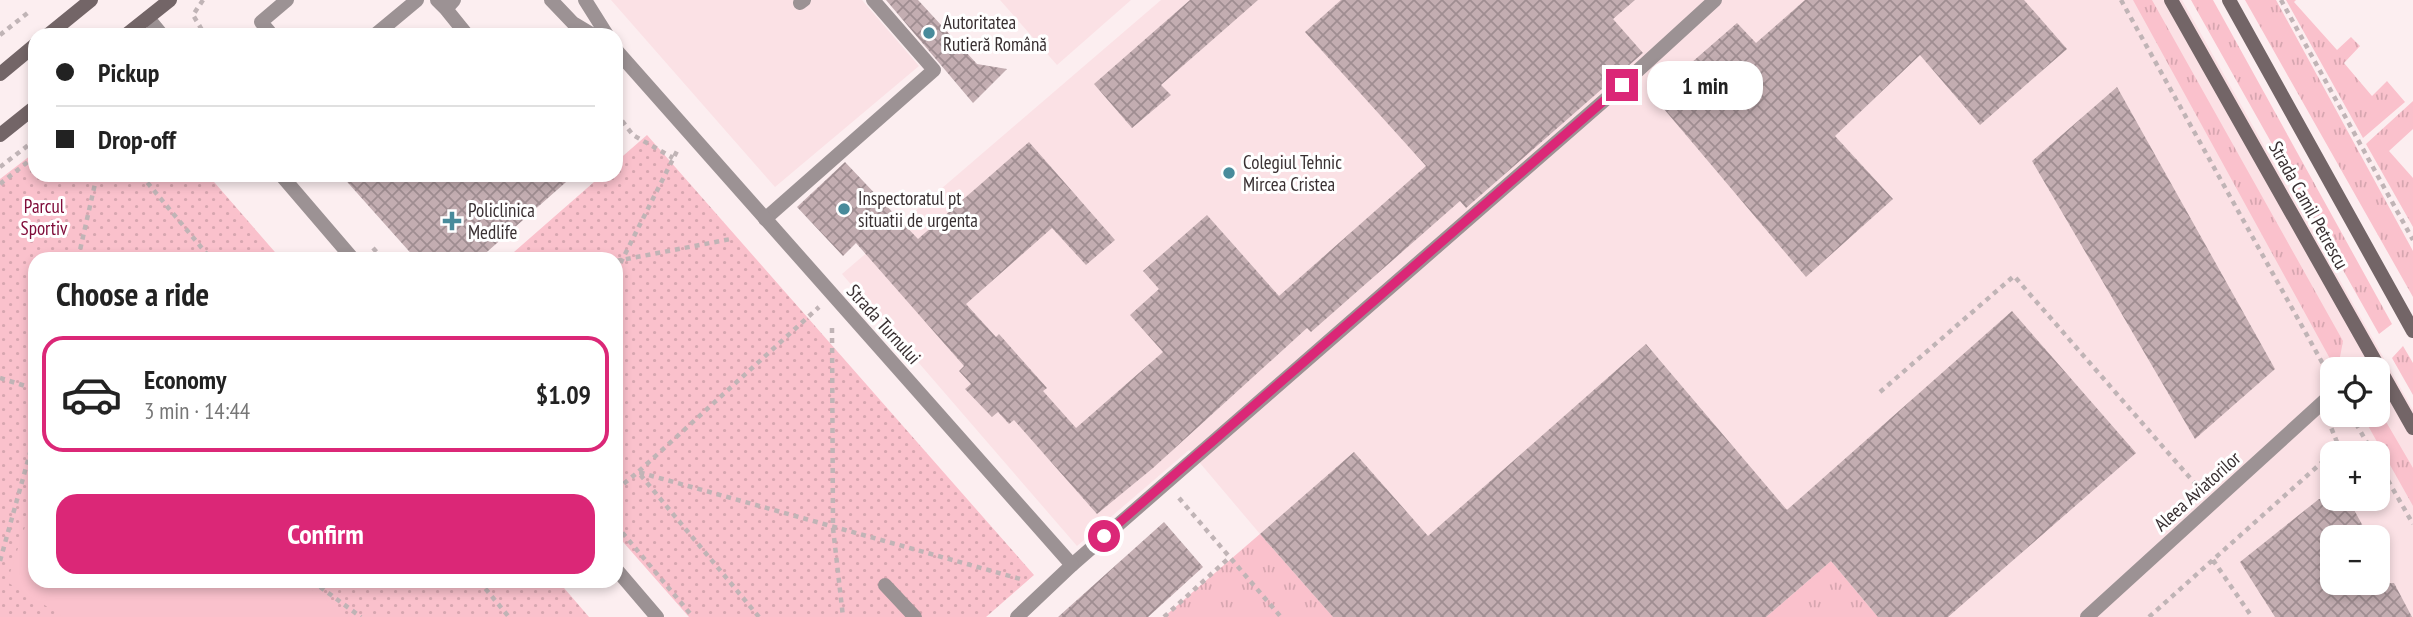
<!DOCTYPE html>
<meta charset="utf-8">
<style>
body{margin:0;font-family:"PT Sans Narrow",sans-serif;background:#f6f6f6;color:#222;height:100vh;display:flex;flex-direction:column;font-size:26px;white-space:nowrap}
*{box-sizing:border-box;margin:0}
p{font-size:23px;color:#767676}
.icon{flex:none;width:38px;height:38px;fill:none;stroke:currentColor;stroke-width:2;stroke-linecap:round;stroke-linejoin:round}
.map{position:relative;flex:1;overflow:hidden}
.sheet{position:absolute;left:28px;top:252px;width:595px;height:336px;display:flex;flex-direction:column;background:#fff;border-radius:21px;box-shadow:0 4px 10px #0003}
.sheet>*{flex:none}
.guide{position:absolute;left:28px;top:28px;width:595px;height:154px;border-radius:21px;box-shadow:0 4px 10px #0003;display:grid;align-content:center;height:154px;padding:0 28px;background:#fff}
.controls{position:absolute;left:2320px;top:357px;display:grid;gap:14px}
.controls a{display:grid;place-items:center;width:70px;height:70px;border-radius:14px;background:#fff;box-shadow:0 4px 10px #0003;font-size:35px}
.end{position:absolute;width:32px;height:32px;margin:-16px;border:9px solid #db2777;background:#fff;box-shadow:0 0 0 4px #fff}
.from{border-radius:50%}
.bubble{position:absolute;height:49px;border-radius:21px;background:#fff;box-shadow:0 4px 10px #0003;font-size:23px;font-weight:700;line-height:49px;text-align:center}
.guide b{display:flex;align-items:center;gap:24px;height:66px;font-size:26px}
.guide b+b{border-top:2px solid #e0e0e0}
.guide i{width:18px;height:18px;background:#222}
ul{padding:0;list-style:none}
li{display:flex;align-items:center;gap:21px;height:116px;margin:0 14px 10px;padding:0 14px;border:4px solid transparent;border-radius:21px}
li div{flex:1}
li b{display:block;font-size:26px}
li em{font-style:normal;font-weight:700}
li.selected{border-color:#db2777}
li>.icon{width:63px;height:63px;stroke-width:1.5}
h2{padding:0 28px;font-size:32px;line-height:84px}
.cta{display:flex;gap:14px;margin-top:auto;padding:14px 28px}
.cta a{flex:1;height:80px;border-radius:21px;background:#db2777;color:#fff;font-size:28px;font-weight:700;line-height:80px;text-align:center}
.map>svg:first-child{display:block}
.built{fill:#fbe1e5;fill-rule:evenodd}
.grass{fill:url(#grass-tufts)}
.park{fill:url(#park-dots)}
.garden{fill:#fac1cc}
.building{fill:url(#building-cross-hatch)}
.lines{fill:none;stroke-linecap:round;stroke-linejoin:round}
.path{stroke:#c0b4b6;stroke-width:4.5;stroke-dasharray:5 5;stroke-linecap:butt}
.lane{stroke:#9c9294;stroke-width:14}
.street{stroke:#9c9294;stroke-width:14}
.secondary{stroke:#736567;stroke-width:14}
.route{stroke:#db2777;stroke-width:9}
.poi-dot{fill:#488b9b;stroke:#fff;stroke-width:2.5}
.labels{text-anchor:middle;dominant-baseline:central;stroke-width:6;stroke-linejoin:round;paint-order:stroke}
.poi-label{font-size:19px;fill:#393032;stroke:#fff;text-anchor:start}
.street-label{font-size:19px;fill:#393032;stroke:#fff}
.park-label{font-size:19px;fill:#800d3a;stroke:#fff}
</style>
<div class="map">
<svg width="2413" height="617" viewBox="0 0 2413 617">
<defs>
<pattern id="grass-tufts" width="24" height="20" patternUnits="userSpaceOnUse" patternTransform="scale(1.75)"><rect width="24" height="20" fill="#fac1cc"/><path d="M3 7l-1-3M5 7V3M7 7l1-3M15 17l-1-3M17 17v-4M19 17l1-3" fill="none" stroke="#d7a6b0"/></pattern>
<pattern id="park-dots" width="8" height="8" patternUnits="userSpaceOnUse" patternTransform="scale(1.75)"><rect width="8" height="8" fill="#fac1cc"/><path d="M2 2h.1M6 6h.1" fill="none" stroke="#d7a6b0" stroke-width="1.8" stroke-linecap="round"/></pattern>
<pattern id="building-cross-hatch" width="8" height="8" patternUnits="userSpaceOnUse" patternTransform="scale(1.75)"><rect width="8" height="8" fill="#c3adb1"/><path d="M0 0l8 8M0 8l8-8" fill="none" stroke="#9f8d91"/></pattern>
</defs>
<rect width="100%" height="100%" fill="#fceef0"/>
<path class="built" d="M611 0H862L919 66 775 187Z
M1000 0H1131L1057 65Z
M1161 0H2182L2413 410V617H1164L1260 534 1189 450 1077 546 842 274ZM2333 369H2378V415H2333ZM2333 453H2378V499H2333ZM2333 537H2378V583H2333Z"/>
<path class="grass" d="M2133 0H2152L2343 341 2340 357 2334 366Z
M2191 0H2213L2392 324 2379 334Z
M2245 0H2276L2413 251V297Z
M2286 0H2296L2294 2 2337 50 2351 37 2360 46 2344 63 2372 96 2387 81 2405 102 2363 138Z
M2413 101V129L2389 151 2413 178V227L2366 144Z
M2403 346 2413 363V395L2392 358Z
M2378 408 2413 468V506L2362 415H2378Z
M1260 534 1333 617H1164Z
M1831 561 1878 617H1766Z"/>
<path class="park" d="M647 135 1034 575 986 617H689L616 534V259H506L602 175H616V162Z
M35 152V175H208L281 259H35V581H558L589 617H0V179Z"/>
<path class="garden" d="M35 496V581H300L350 617H64L7 582Z"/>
<path class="building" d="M886 0H918L977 64 1007 69 973 103Z
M1190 0H1258L1161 85 1171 95 1132 128 1094 84Z
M1341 0H1635L1613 19 1643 53 1466 208 1460 201 1311 332 1307 328 1153 468 1097 514 1014 420 1009 424 998 412 992 417 965 389 971 384 959 371 964 366 856 243 843 256 797 207 845 162 918 239 1029 142 1115 240 1086 265 1052 228 966 304 996 337 999 334 1047 388 1043 391 1076 428 1163 352 1130 315 1159 289 1143 271 1207 215 1279 296 1426 166 1305 32Z
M1805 0H2024L2067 49 1980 125 1920 55 1835 136 1893 199 1806 277 1653 96 1737 23 1756 43Z
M2117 87 2275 369 2195 439 2032 161Z
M341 175H574L479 259H416Z
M2012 311 2136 453 1948 617H1878L1831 561 1766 617H1333L1260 534 1354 452 1428 536 1646 344 1787 510Z
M2319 499H2348L2369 537H2333V583H2394L2412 617H2275L2240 562Z
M1164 522 1203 567 1148 617H1058Z"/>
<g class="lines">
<path class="path" d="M203 0 193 15 205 35
M2121 0 2328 373
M2281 0 2413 240
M0 35 30 11
M616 113 633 135 673 158
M0 167 35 140
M141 175 211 259
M0 184 35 156
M373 248 383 259
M78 259 97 175
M616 261 731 239
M616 272 677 151
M832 328 833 528 843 617
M0 378 35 389
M1880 392 2014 276 2198 487
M2351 415 2373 453
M2378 463 2413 524
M616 490 638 472 1024 580
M1179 498 1281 617
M616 525 693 617
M2213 560 2252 617
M0 561 35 435
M312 581 361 617
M479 581 509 617
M759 617 638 472 819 307
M1164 617 1230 557
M2149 617 2339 447 2330 425"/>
<path class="lane" d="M437 0 446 9 454 0
M800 3 804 0
M446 9 467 35
M272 35 261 22 287 0
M375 35 417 0
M765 219 934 70 873 0
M1072 565 1622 85 1715 0
M885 585 915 617"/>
<path class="street" d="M551 0 573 23 593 35
M585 0 607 35
M148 18 162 35
M616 50 1072 565 1017 617
M281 175 353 259
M616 569 657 617
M2087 617 2333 393"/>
<path class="secondary" d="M2171 0 2413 428
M2229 0 2413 331
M48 35 91 0
M126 35 170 0
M0 74 35 45
M0 135 35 107"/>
</g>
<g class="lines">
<path class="route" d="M1104 536 1622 85"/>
</g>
<g class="poi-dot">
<circle cx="929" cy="33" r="7"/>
<circle cx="1229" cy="173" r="7"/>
<circle cx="844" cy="209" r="7"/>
<path d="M448.5 210.5h7v7h7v7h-7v7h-7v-7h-7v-7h7z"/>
</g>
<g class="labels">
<g class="poi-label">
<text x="943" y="22">Autoritatea<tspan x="943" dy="22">Rutieră Română</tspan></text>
<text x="1243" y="162">Colegiul Tehnic<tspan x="1243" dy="22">Mircea Cristea</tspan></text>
<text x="858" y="198">Inspectoratul pt<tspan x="858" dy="22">situatii de urgenta</tspan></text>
<text x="468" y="210">Policlinica<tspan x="468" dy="22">Medlife</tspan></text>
</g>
<g class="street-label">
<text transform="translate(2309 205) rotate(61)">Strada Camil Petrescu</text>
<text transform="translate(884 324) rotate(48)">Strada Turnului</text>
<text transform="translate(2197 491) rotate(-42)">Aleea Aviatorilor</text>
</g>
<g class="park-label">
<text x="44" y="206">Parcul<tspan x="44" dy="22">Sportiv</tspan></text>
</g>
</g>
</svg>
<div class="controls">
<a><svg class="icon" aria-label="locate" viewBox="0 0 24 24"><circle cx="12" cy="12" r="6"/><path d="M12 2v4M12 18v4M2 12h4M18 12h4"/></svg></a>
<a>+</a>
<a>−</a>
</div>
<i class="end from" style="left:1104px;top:536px"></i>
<i class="end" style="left:1622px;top:85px"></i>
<div class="bubble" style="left:1647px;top:61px;width:116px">1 min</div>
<div class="guide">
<b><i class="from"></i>Pickup</b>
<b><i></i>Drop-off</b>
</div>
<section class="sheet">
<h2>Choose a ride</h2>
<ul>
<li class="selected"><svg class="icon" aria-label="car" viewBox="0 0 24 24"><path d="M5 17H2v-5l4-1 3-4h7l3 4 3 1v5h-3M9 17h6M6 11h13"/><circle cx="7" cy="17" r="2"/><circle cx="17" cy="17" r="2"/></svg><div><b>Economy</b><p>3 min · 14:44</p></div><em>$1.09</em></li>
</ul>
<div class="cta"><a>Confirm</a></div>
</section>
</div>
